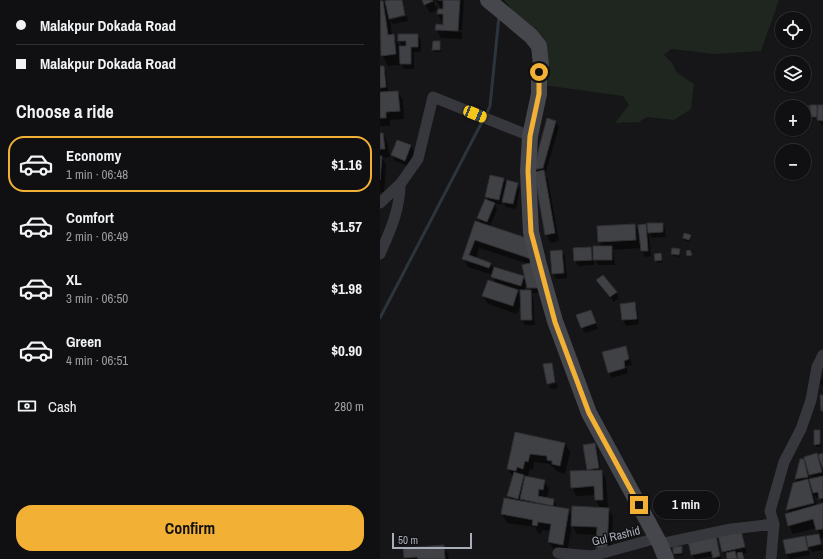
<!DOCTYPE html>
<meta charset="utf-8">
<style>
body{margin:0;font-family:"Archivo Narrow",sans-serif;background:#19191b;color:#f1f3f6;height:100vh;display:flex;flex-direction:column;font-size:15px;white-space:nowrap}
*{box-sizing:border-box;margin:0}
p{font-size:13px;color:#9c9d9f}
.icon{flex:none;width:22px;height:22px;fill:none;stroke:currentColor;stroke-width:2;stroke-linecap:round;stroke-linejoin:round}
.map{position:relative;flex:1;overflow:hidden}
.side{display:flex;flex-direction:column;background:#101012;width:380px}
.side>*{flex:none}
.guide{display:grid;align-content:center;height:88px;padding:0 16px;background:#101012}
.buttons{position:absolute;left:395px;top:12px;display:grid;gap:8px}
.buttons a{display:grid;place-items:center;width:36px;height:36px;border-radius:50%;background:#101012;box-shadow:0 1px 3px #0004,0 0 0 1px #303032;font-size:20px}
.scale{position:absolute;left:12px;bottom:10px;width:80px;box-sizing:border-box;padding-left:4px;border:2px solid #a8adb8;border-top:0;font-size:11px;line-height:14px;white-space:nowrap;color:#a8adb8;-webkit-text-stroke:3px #111113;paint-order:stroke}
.end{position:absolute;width:18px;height:18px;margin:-9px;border:5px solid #f2b134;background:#111;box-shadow:0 0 0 2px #111}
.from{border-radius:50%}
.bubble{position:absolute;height:28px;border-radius:14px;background:#101012;box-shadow:0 1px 3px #0004,0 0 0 1px #303032;font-size:13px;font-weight:700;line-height:28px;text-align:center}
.car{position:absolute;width:12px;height:24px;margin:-12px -6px;border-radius:5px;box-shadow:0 0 3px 1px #0007;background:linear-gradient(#f5c518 24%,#345 0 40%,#f5c518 0 76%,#345 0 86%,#f5c518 0)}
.guide b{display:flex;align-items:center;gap:14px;height:38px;font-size:15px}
.guide b+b{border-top:1px solid #303032}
.guide i{width:10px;height:10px;background:#f1f3f6}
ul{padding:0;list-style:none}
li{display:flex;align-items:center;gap:12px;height:56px;margin:0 8px 6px;padding:0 8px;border:2px solid transparent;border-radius:16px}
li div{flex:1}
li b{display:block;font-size:15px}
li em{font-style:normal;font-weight:700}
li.active{border-color:#f2b134}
li>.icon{width:36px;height:36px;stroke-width:1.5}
h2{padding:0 16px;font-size:18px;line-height:48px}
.pay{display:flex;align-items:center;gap:10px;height:44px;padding:0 16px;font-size:15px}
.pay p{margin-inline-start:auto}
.action{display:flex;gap:8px;margin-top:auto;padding:8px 16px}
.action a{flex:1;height:46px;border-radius:16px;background:#f2b134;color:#111;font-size:16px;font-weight:700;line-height:46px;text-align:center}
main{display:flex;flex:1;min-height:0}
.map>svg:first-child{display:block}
.green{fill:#1e261f}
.shadow{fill:#0007;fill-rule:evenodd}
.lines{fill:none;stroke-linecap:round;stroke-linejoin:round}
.stream{stroke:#2c353c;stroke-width:3}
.building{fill:#404145;stroke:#303034}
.street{stroke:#37383d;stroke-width:11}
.secondary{stroke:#45474d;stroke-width:16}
.route{stroke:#f2b134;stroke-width:5}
.labels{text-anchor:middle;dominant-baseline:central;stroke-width:3;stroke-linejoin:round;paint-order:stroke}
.street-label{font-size:12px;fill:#a8adb8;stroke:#111113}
</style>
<main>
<section class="side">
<div class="guide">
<b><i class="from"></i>Malakpur Dokada Road</b>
<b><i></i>Malakpur Dokada Road</b>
</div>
<h2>Choose a ride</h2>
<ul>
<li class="active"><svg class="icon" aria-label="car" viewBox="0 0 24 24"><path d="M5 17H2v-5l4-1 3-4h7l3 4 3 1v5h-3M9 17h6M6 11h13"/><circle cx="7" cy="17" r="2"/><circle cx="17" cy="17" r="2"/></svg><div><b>Economy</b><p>1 min · 06:48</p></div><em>$1.16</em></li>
<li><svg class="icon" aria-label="car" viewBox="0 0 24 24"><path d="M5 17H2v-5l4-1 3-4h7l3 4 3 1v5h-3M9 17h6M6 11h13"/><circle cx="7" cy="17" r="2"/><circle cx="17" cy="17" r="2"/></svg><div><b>Comfort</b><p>2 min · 06:49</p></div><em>$1.57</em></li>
<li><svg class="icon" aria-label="car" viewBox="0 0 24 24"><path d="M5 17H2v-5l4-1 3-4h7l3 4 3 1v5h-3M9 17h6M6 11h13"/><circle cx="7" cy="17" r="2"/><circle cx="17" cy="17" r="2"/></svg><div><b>XL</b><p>3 min · 06:50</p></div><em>$1.98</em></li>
<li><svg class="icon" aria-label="car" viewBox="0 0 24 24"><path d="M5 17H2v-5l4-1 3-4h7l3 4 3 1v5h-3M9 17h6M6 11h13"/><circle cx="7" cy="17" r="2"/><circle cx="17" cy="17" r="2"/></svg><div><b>Green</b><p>4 min · 06:51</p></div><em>$0.90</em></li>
</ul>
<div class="pay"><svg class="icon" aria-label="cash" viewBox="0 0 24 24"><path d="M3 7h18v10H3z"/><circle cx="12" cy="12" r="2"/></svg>Cash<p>280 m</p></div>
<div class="action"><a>Confirm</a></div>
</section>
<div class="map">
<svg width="443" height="559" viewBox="0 0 443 559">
<rect width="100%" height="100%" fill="#161618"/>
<path class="green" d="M124 0H399L381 51 334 54 291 49 284 55 292 63 297 73 314 84 311 109 294 120 267 117 259 122 235 123 249 105 243 96 163 85 161 65 133 11Z"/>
<path class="shadow" d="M14 0H22L26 14 10 18 12 36 20 46 22 47 19 40 38 35 41 41V52H34V69H24L22 65 8 66 2 55 0 2H3L7 9Z
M43 0H55L53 1 57 10 50 13Z
M56 0H84L82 30 67 29V31L82 32V39L61 38 56 29 64 26 58 14 62 10Z
M27 16 28 21 13 24 10 20Z
M59 42 61 52H55L53 49Z
M0 67H3L6 72 8 92H18L23 100 24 119 10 120V126H0Z
M436 106 439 111 443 106V126L438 119 424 118V107H428L431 111Z
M176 122 179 127 165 174 168 180 179 241 171 243 166 234 155 170Z
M0 134H3L7 142 10 157 2 158 6 165 4 192H0Z
M18 141 31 146 34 152 28 166 15 161 12 155Z
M429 154 430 165H426L424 163Z
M123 179 127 185 137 184 140 189 136 209 126 207 123 201 122 205 114 203 117 209 110 227 146 238 162 293H151L153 296 155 325H145L142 320 141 303 137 314 108 304 103 296 116 284 113 275 88 267 84 259 102 224 98 218 109 202 106 197ZM99 248 149 264 147 282 144 277 115 268 114 270 110 263 96 259ZM147 282 150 291H144ZM131 287 141 290V297L138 291 131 289Z
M282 224 285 229 286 237 272 238 269 232 271 256 265 257 261 248 233 250 235 265H218L214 259V265L198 266 195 261 210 248 214 254 222 247 219 242 255 225 260 234 265 225 269 230Z
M310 236V242L305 241 304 238Z
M299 250 300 257 294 256 292 254Z
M182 251 185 256 187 278 177 279 173 274Z
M281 254 283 262 278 263 276 260Z
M221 285 236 292 239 298 234 302Z
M254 303 257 308 259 324 246 326 243 320 241 305Z
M211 311 218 329 205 333 197 315Z
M246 347 252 365 246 366 248 373 232 378 228 372Z
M171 364 176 381 168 383V384Z
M443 377V386L440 383Z
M177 383 178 388 171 389 169 385Z
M439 431 441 447H436L435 444Z
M136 433 185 443 190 452 185 474 178 472 170 464 154 462 153 470 150 469 148 477 164 481 169 489 167 499 173 500 178 508 188 510 192 517 221 509 216 500V495L196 496 192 487 209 471 214 444 218 450 221 471 226 479 228 509 233 517 231 557 222 556 217 548 218 535 197 534 192 525 187 553 174 550 169 542 171 531 162 530 161 534 158 533 155 527 127 523 122 514 125 499 131 500 128 496 133 477 128 469Z
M436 454 441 462 443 454V503L440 498H437L434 495 437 506 443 504V538L440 539 443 550 432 552 428 545 430 555 410 559 406 554 425 538 429 545 428 537 440 535 436 528 413 534 409 525 410 513 407 509 418 483 416 479 421 460H423L427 466ZM428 471 433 480H430Z
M360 531 367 553 362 554 364 559H348L343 552 339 536Z
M335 537 338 542 341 559H335L333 556 315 559 312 554Z
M63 546 68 554 69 559H26L25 557Z
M301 547 303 555 296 556 294 553Z"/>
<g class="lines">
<path class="stream" d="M106 115 110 106 119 16
M0 318 103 120"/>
</g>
<path class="building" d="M9 0H22L25 15 9 19 5 1Z
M42 0H52L53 1 44 5Z
M58 0H80L78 31 55 30 56 24 63 25V14H57L58 9H63V0Z
M0 1H3L8 35 14 34 16 54 1 56Z
M18 34H38V47H31V64H20L19 46H26V41H18Z
M53 41H60V50H52Z
M0 66H4L6 87 0 88Z
M18 91 20 111 6 112V118H0V92Z
M430 105H437V117H430Z
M438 105H443V121L437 120Z
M421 106H429L430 115H424V107Z
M167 118 176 121 163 168 153 170Z
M0 133H3L5 149H0Z
M17 140 31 145 25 161 11 155Z
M424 153H429V163H424Z
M0 156H2L0 180Z
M164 170 175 233 165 235 154 172Z
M110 175 124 178 119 200 105 197Z
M127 180 138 183 133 204 122 202Z
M105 199 115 203 107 222 97 218Z
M95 221 147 238 151 259 95 240 89 255 111 263 109 268 82 259Z
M267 223H283V232L268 233Z
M255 224 256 240 218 242 217 226Z
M266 224 268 251H261L258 225Z
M304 233 311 235 309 240 303 238Z
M213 246H232V260H213Z
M211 247 212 260 194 261 193 248Z
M292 248 300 249 299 255 291 254Z
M182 250 184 273 172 274 170 251Z
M310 250 312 255 307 256 306 251Z
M281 253 282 260 275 261 274 254Z
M154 262 160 288H147L142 265Z
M114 267 144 276 141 286 111 277Z
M223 275 237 292 230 297 216 280Z
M108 280 138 290 133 306 102 296Z
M140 290H151L152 320H141Z
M255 302 257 319 242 320 240 304Z
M211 310 216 323 201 328 196 315Z
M246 346 249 359 244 361 245 368 228 373 222 352Z
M172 363 175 382 167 384 163 364Z
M440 395H443V411H441Z
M434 430H440V444L434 445Z
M135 432 185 443 180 466 172 464V461L167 460V456L150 454 148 462 145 461 143 469 137 467 136 471 127 469Z
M215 443 219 468 207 470 203 445Z
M437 453 442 472 429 475 424 457Z
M443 453V469L438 455Z
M420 459H424L428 477 415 479Z
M222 470 223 500H215L214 486 191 488 190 471Z
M134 472 144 475 138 499 127 496Z
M145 476 165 480 163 490 159 489 158 496 174 499 173 506 140 499Z
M443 476V498L439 499 438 492 433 493 429 479Z
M428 479 434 503 406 510 413 483Z
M124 498 189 509 183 545 168 542 171 524 158 522 157 526 152 525 153 520 121 514Z
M443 503V529L436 530 433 519 408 526 405 514Z
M192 506 229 508 227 549 216 548 217 527 191 526Z
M361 530 365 547 342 552 338 535Z
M439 534 441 544 428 547 426 536Z
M336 536 340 556 333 558 331 551 311 555 308 541Z
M425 536 428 550 406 554 403 540Z
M64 545 65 559H38L37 557 24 558 23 548Z
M302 546V553L293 554V547Z
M355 551 357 559H347L346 553Z
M362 552 364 559H358L357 553Z"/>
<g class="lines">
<path class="street" d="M0 203 21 183 38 159 53 97 150 136
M0 254C10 231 20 210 20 184
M280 544 351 529 394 524
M178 553 212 556 277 538
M391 559 394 524 390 511 404 462 421 429 431 400 437 367 443 355"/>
<path class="secondary" d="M108 0 151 36 159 46 161 65 159 72V94L150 136 148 171 151 232 159 265 175 321 209 413 280 544 286 559"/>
</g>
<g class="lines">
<path class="route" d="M159 72V94L150 136 148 171 151 232 175 322 209 413 259 505"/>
</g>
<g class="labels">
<g class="street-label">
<text transform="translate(236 536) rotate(-14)">Gul Rashid</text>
</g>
</g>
</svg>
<div class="buttons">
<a><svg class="icon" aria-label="locate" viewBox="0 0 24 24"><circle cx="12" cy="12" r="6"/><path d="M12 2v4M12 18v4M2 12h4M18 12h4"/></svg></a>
<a><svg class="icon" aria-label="layers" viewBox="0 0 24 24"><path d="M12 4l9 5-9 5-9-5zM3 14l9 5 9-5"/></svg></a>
<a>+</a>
<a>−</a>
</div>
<div class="scale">50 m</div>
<i class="end from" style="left:159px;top:72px"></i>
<i class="end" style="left:259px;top:505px"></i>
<div class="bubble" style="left:273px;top:491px;width:66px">1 min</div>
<i class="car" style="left:95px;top:114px;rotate:112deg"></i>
</div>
</main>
